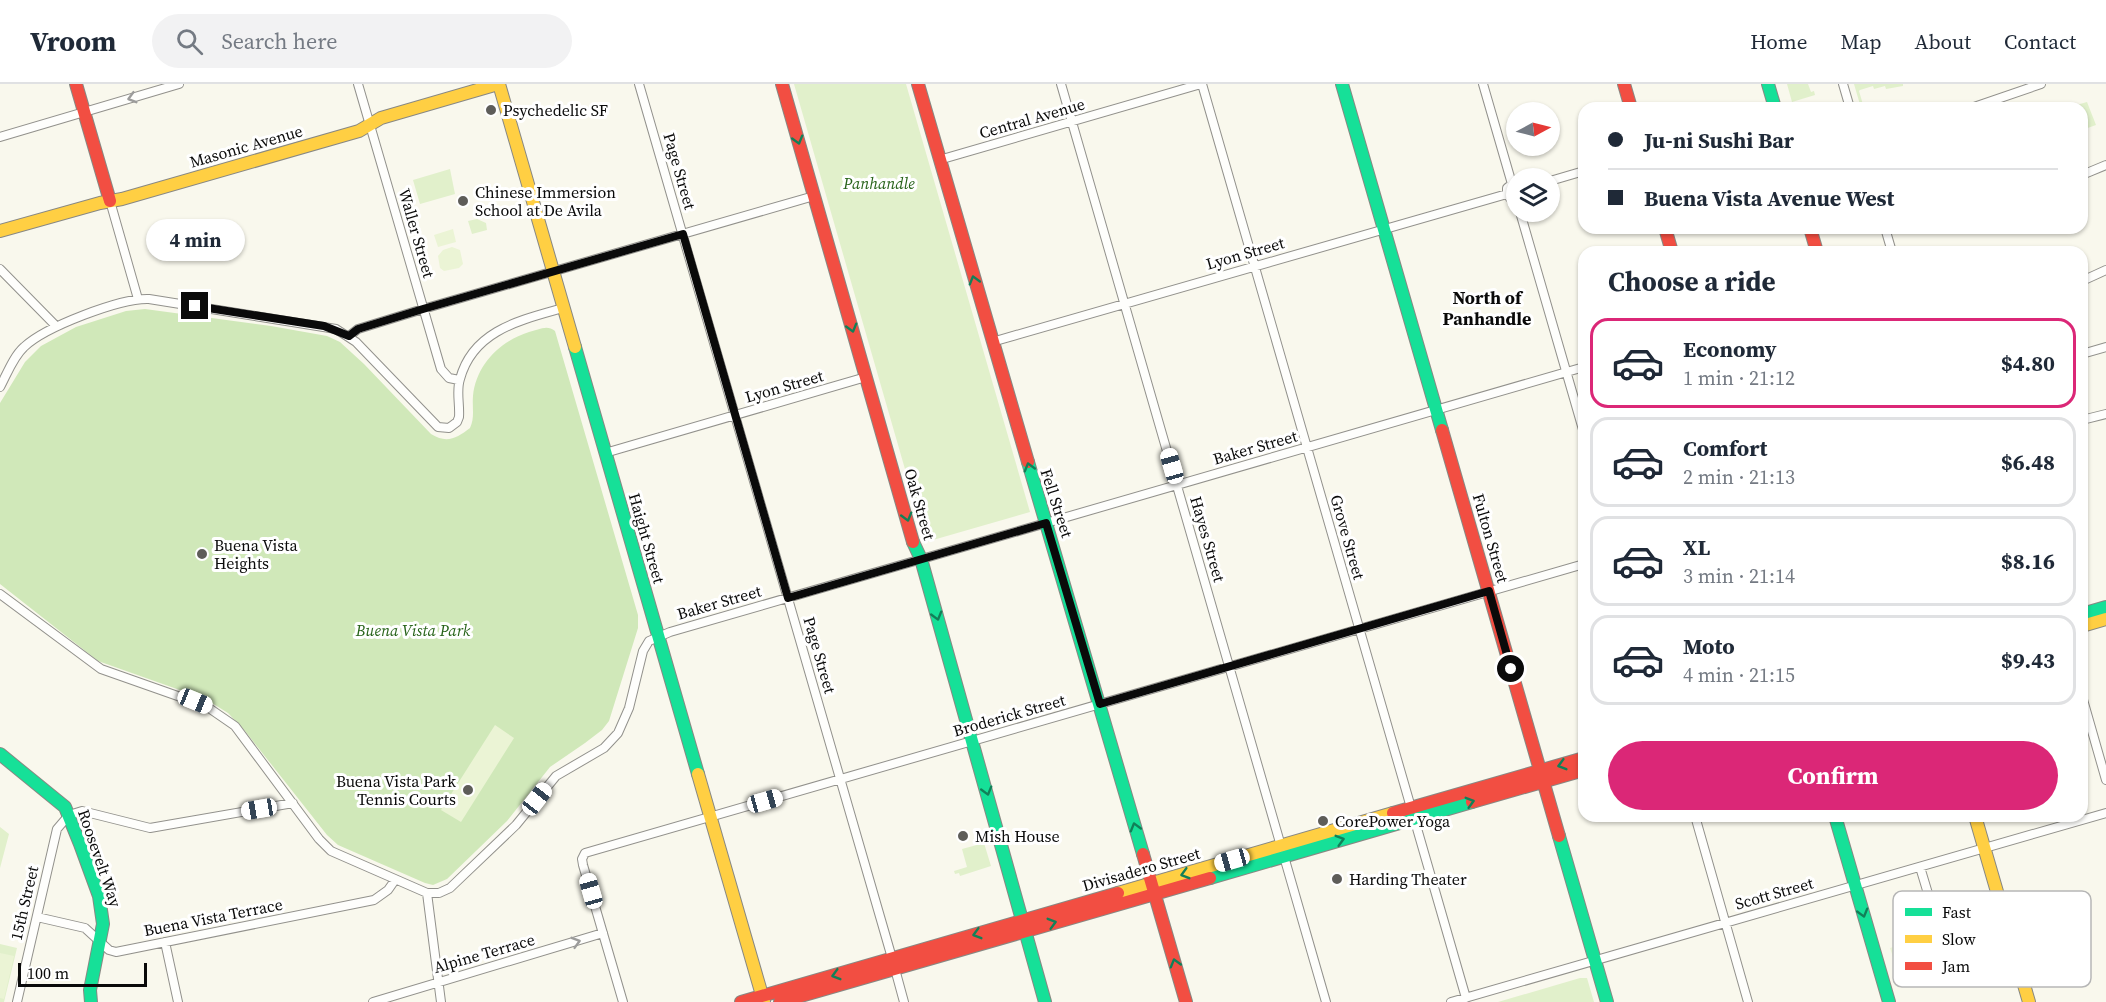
<!DOCTYPE html>
<meta charset="utf-8">
<style>
body{margin:0;font-family:"Source Serif 4",serif;background:#f2f2f3;color:#1f2937;height:100vh;display:flex;flex-direction:column;font-size:22px;white-space:nowrap}
*{box-sizing:border-box;margin:0}
p{font-size:20px;color:#747a83}
.icon{flex:none;width:33px;height:33px;fill:none;stroke:currentColor;stroke-width:2;stroke-linecap:round;stroke-linejoin:round}
.map{position:relative;flex:1;overflow:hidden}
.side{position:absolute;left:1578px;top:162px;width:510px;height:576px;display:flex;flex-direction:column;background:#fff;border-radius:18px;box-shadow:0 2px 4px #0004}
.side>*{flex:none}
.banner{position:absolute;left:1578px;top:18px;width:510px;height:132px;border-radius:18px;box-shadow:0 2px 4px #0004;display:grid;align-content:center;height:132px;padding:0 30px;background:#fff}
.needle{width:39px;rotate:83deg}
.fabs{position:absolute;left:1506px;top:18px;display:grid;gap:12px}
.fabs a{display:grid;place-items:center;width:54px;height:54px;border-radius:50%;background:#fff;box-shadow:0 2px 4px #0004;font-size:30px}
.scale{position:absolute;left:18px;bottom:15px;width:129px;box-sizing:border-box;padding-left:6px;border:3px solid #0a0a0a;border-top:0;font-size:16px;line-height:21px;white-space:nowrap;color:#0a0a0a;-webkit-text-stroke:4px #fff;paint-order:stroke}
.end{position:absolute;width:27px;height:27px;margin:-14px;border:8px solid #0a0a0a;background:#fff;box-shadow:0 0 0 3px #fff}
.from{border-radius:50%}
.bubble{position:absolute;height:42px;border-radius:21px;background:#fff;box-shadow:0 2px 4px #0004;font-size:20px;font-weight:700;line-height:42px;text-align:center}
.car{position:absolute;width:18px;height:36px;margin:-18px -9px;border-radius:8px;box-shadow:0 0 4px 2px #0007;background:linear-gradient(#fff 24%,#345 0 40%,#fff 0 76%,#345 0 86%,#fff 0)}
.banner b{display:flex;align-items:center;gap:21px;height:57px;font-size:22px}
.banner b+b{border-top:2px solid #e0e1e3}
.banner i{width:15px;height:15px;background:#1f2937}
ul{padding:0;list-style:none}
li{display:flex;align-items:center;gap:18px;height:90px;margin:0 12px 9px;padding:0 18px;border:3px solid #e0e1e3;border-radius:18px}
li div{flex:1}
li b{display:block;font-size:22px}
li em{font-style:normal;font-weight:700}
li.on{border-color:#db2777}
li>.icon{width:54px;height:54px;stroke-width:1.5}
h2{padding:0 30px;font-size:27px;line-height:72px}
.action{display:flex;gap:12px;margin-top:auto;padding:12px 30px}
.action a{flex:1;height:69px;border-radius:36px;background:#db2777;color:#fff;font-size:24px;font-weight:700;line-height:69px;text-align:center}
header{display:flex;align-items:center;gap:36px;box-sizing:border-box;height:84px;padding:0 30px;background:#fff;border-bottom:2px solid #e0e1e3}
header strong{font-size:28px}
nav{display:flex;gap:33px;margin-inline-start:auto;font-size:21px}
.search{width:420px;height:54px;background:#f2f2f3;display:flex;align-items:center;gap:15px;box-sizing:border-box;padding:0 21px;border-radius:33px;color:#747a83;font-size:22px}
.map>svg:first-child{display:block}
.green{fill:#e1f0cb}
.forest{fill:#d0e8b9}
.pitch{fill:#ebf4d5}
.lines{fill:none;stroke-linecap:round;stroke-linejoin:round}
.street-casing{stroke:#92918c;stroke-width:10}
.fast-casing{stroke:#888883;stroke-width:14}
.slow-casing{stroke:#888883;stroke-width:14}
.jam-casing{stroke:#888883;stroke-width:14}
.street{stroke:#fefefc;stroke-width:8}
.fast{stroke:#16e098;stroke-width:12}
.slow{stroke:#ffcf43;stroke-width:12}
.jam{stroke:#f24e42;stroke-width:12}
.oneway{stroke:#9c9c9b}
.oneway2{stroke:#118058}
.route{stroke:#0a0a0a;stroke-width:8}
.poi-dot{fill:#5e5d59;stroke:#fff;stroke-width:2}
.labels{text-anchor:middle;dominant-baseline:central;stroke-width:6;stroke-linejoin:round;paint-order:stroke}
.poi-label{font-size:16px;fill:#0a0a0a;stroke:#fff;text-anchor:start}
.street-label{font-size:16px;fill:#0a0a0a;stroke:#fff}
.park-label{font-size:16px;font-style:italic;fill:#276319;stroke:#fff}
.neighbourhood-label{font-size:18px;font-weight:bold;fill:#0a0a0a;stroke:#fff}
.key{fill:#fff;stroke:#b6b6b6;stroke-width:1.5}
.key-label{font-size:16px;fill:#0a0a0a}
</style>
<header>
<strong>Vroom</strong>
<div class="search"><svg class="icon" aria-label="search" viewBox="0 0 24 24"><circle cx="10" cy="10" r="6"/><path d="M15 15l6 6"/></svg>Search here</div>
<nav><a>Home</a><a>Map</a><a>About</a><a>Contact</a></nav>
</header>
<div class="map">
<svg width="2106" height="918" viewBox="0 0 2106 918">
<rect width="100%" height="100%" fill="#f9f8ed"/>
<path class="green" d="M794 0H906L1030 428 926 458Z
M1787 0H1808L1811 8 1814 7 1815 11 1792 18Z
M1854 0H1903V2L1886 5 1885 2 1874 5 1873 2 1860 6 1859 7 1864 24H1861Z
M2087 18 2096 41 2082 46V24H2073V22Z
M450 85 455 110 420 120 413 96Z
M477 135 486 139 487 146 472 150 468 137Z
M0 743 9 750 0 784Z
M984 759 991 782 960 792 959 789 955 790 954 787 967 783 962 765Z
M0 860 17 864 4 918H0Z
M1580 894H1587L1594 918H1498Z"/>
<path class="forest" d="M145 225 271 242 327 252 340 258 364 280 431 350C447 360 457 354 470 344 475 333 472 324 473 312 476 281 500 257 529 248 538 246 547 240 555 247L638 531V544L609 637 602 646 585 659 550 683 507 737 447 795 433 801 425 799 338 761 327 751 245 647 228 629 207 616 191 610 98 577 0 500V319L25 278 41 262 76 243 126 227Z"/>
<path class="pitch" d="M453 145 456 158 438 163 434 151Z
M452 163 460 166 463 180 459 184 444 187 440 184 438 172 443 166Z
M495 641 514 654 461 738 441 726Z
M1912 857 1917 873 1895 879 1890 864Z
M0 869 14 872 4 915 0 914Z"/>
<g class="lines">
<defs>
<path id="street" d="M358 0 441 285 449 294 459 296
M639 0 892 874
M1061 0 1326 918
M1202 0 1466 914
M1483 0 1512 100
M1843 0 1850 24
M1971 24 2041 0
M0 53 179 0
M939 76 1201 0
M2082 91 2106 81
M1550 97 1584 87
M1512 100 1507 104V110L1510 114 1516 115
M110 117 138 215
M1520 128 1584 349
M1885 144 1892 168
M0 185 56 242
M2082 197 2106 186
M349 252 358 245 423 225 814 112
M992 258 1507 110
M2082 270 2106 263
M0 303C7 290 13 273 24 263 45 243 120 214 149 215L336 245 356 258 438 343 449 344 457 338 459 333C460 320 456 307 460 295 473 246 521 236 563 224
M2082 336 2106 330
M605 369 866 293
M0 510 101 585 206 622 235 642 319 755 331 767 427 809H439L450 804 516 741 556 692 604 664 618 649 629 624 643 567 649 557 670 548 1584 283
M2082 612 2106 696
M1695 732 1748 918
M1920 783 1939 846
M427 809 441 918
M37 833 85 844 109 866 116 868 374 816 388 806 395 796
M165 858 178 918
M895 885 904 918
M17 918 57 745 69 731 82 727 150 744 293 719
M373 918 603 849
M623 918 583 781 582 775 585 769 1584 480
M1451 918 2106 729"/>
<path id="fast" d="M1342 0 1442 346
M1768 0 1775 24
M575 263 698 690
M1028 378 1143 770
M913 458 921 475 1045 918
M2082 530 2106 523
M0 670 65 723 80 760 99 812 103 840 90 906 91 918
M1835 732 1889 918
M1559 752 1607 918
M1210 794 1472 718"/>
<path id="slow" d="M499 0 575 263
M0 147 100 119 122 115 359 47 381 34 498 0
M2082 542 2106 535
M698 690 764 918
M1975 732 2029 918
M1118 809 1393 729"/>
<path id="jam" d="M76 0 110 117
M782 0 913 458
M918 0 1028 378
M1624 0 1631 24
M1665 144 1672 168
M1810 144 1817 168
M1442 346 1559 752
M1472 718 1584 686
M1393 729 1584 674
M1143 770 1186 918
M741 918 1118 809
M780 918 1210 794"/>
</defs>
<use href="#street" class="street-casing"/>
<use href="#fast" class="fast-casing"/>
<use href="#slow" class="slow-casing"/>
<use href="#jam" class="jam-casing"/>
<use href="#street" class="street"/>
<use href="#fast" class="fast"/>
<use href="#slow" class="slow"/>
<use href="#jam" class="jam"/>
</g>
<defs><path id="oneway-chevron" d="M-2-3.5L2.5 0L-2 3.5" fill="none" stroke-width="1.6" stroke-linecap="round" stroke-linejoin="round" transform="scale(1.5)"/></defs>
<g class="oneway">
<use href="#oneway-chevron" transform="translate(132 14) rotate(164)"/>
<use href="#oneway-chevron" transform="translate(576 858) rotate(-16)"/>
</g>
<g class="oneway2">
<use href="#oneway-chevron" transform="translate(798 56) rotate(74)"/>
<use href="#oneway-chevron" transform="translate(974 196) rotate(-106)"/>
<use href="#oneway-chevron" transform="translate(852 244) rotate(74)"/>
<use href="#oneway-chevron" transform="translate(1029 383) rotate(-106)"/>
<use href="#oneway-chevron" transform="translate(907 433) rotate(74)"/>
<use href="#oneway-chevron" transform="translate(937 532) rotate(74)"/>
<use href="#oneway-chevron" transform="translate(1562 681) rotate(164)"/>
<use href="#oneway-chevron" transform="translate(987 707) rotate(74)"/>
<use href="#oneway-chevron" transform="translate(1470 718) rotate(-16)"/>
<use href="#oneway-chevron" transform="translate(1135 743) rotate(-106)"/>
<use href="#oneway-chevron" transform="translate(1340 756) rotate(-16)"/>
<use href="#oneway-chevron" transform="translate(1185 790) rotate(164)"/>
<use href="#oneway-chevron" transform="translate(1863 829) rotate(74)"/>
<use href="#oneway-chevron" transform="translate(1052 839) rotate(-16)"/>
<use href="#oneway-chevron" transform="translate(977 850) rotate(164)"/>
<use href="#oneway-chevron" transform="translate(1175 879) rotate(-106)"/>
<use href="#oneway-chevron" transform="translate(836 891) rotate(164)"/>
</g>
<g class="lines">
<path class="route" d="M195 222 324 242 349 252 358 245 423 225 683 150 788 514 1046 439 1100 620 1489 507 1511 585"/>
</g>
<g class="poi-dot">
<circle cx="491" cy="26" r="6"/>
<circle cx="463" cy="117" r="6"/>
<circle cx="202" cy="470" r="6"/>
<circle cx="468" cy="706" r="6"/>
<circle cx="1323" cy="737" r="6"/>
<circle cx="963" cy="752" r="6"/>
<circle cx="1337" cy="795" r="6"/>
</g>
<g class="labels">
<g class="poi-label">
<text x="503" y="26">Psychedelic SF</text>
<text x="475" y="108">Chinese Immersion<tspan x="475" dy="18">School at De Avila</tspan></text>
<text x="214" y="461">Buena Vista<tspan x="214" dy="18">Heights</tspan></text>
<text x="456" y="697" text-anchor="end">Buena Vista Park<tspan x="456" dy="18">Tennis Courts</tspan></text>
<text x="1335" y="737">CorePower Yoga</text>
<text x="975" y="752">Mish House</text>
<text x="1349" y="795">Harding Theater</text>
</g>
<g class="street-label">
<text transform="translate(1032 34) rotate(-16)">Central Avenue</text>
<text transform="translate(246 62) rotate(-16)">Masonic Avenue</text>
<text transform="translate(680 87) rotate(74)">Page Street</text>
<text transform="translate(417 149) rotate(74)">Waller Street</text>
<text transform="translate(1245 169) rotate(-16)">Lyon Street</text>
<text transform="translate(784 302) rotate(-16)">Lyon Street</text>
<text transform="translate(1255 363) rotate(-16)">Baker Street</text>
<text transform="translate(1057 419) rotate(72)">Fell Street</text>
<text transform="translate(920 420) rotate(74)">Oak Street</text>
<text transform="translate(1348 453) rotate(74)">Grove Street</text>
<text transform="translate(647 454) rotate(74)">Haight Street</text>
<text transform="translate(1491 454) rotate(74)">Fulton Street</text>
<text transform="translate(1208 455) rotate(74)">Hayes Street</text>
<text transform="translate(719 518) rotate(-16)">Baker Street</text>
<text transform="translate(820 571) rotate(74)">Page Street</text>
<text transform="translate(1009 631) rotate(-16)">Broderick Street</text>
<text transform="translate(100 774) rotate(71)">Roosevelt Way</text>
<text transform="translate(1141 785) rotate(-16)">Divisadero Street</text>
<text transform="translate(1774 809) rotate(-16)">Scott Street</text>
<text transform="translate(24 819) rotate(-77)">15th Street</text>
<text transform="translate(213 833) rotate(-11)">Buena Vista Terrace</text>
<text transform="translate(484 869) rotate(-16)">Alpine Terrace</text>
</g>
<g class="park-label">
<text x="879" y="99">Panhandle</text>
<text x="413" y="546">Buena Vista Park</text>
</g>
<g class="neighbourhood-label">
<text x="1487" y="213">North of<tspan x="1487" dy="21">Panhandle</tspan></text>
</g>
</g>
<rect x="1893" y="807" width="198" height="96" rx="9" class="key"/>
<rect x="1905" y="824" width="27" height="8" fill="#16e098"/>
<rect x="1905" y="851" width="27" height="8" fill="#ffcf43"/>
<rect x="1905" y="878" width="27" height="8" fill="#f24e42"/>
<g class="key-label">
<text x="1942" y="834">Fast</text>
<text x="1942" y="861">Slow</text>
<text x="1942" y="888">Jam</text>
</g>
</svg>
<div class="fabs">
<a><svg class="needle" viewBox="-14 -14 28 28"><path d="M0-13l5 13h-10z" fill="#e53935"/><path d="M0 13l5-13h-10z" fill="#747a83"/></svg></a>
<a><svg class="icon" aria-label="layers" viewBox="0 0 24 24"><path d="M12 4l9 5-9 5-9-5zM3 14l9 5 9-5"/></svg></a>
</div>
<div class="scale">100 m</div>
<i class="end from" style="left:1511px;top:585px"></i>
<i class="end" style="left:195px;top:222px"></i>
<div class="bubble" style="left:146px;top:135px;width:99px">4 min</div>
<i class="car" style="left:1172px;top:382px;rotate:344deg"></i>
<i class="car" style="left:195px;top:617px;rotate:112deg"></i>
<i class="car" style="left:537px;top:715px;rotate:38deg"></i>
<i class="car" style="left:765px;top:717px;rotate:74deg"></i>
<i class="car" style="left:259px;top:725px;rotate:260deg"></i>
<i class="car" style="left:1232px;top:776px;rotate:254deg"></i>
<i class="car" style="left:591px;top:807px;rotate:344deg"></i>
<div class="banner">
<b><i class="from"></i>Ju-ni Sushi Bar</b>
<b><i></i>Buena Vista Avenue West</b>
</div>
<section class="side">
<h2>Choose a ride</h2>
<ul>
<li class="on"><svg class="icon" aria-label="car" viewBox="0 0 24 24"><path d="M5 17H2v-5l4-1 3-4h7l3 4 3 1v5h-3M9 17h6M6 11h13"/><circle cx="7" cy="17" r="2"/><circle cx="17" cy="17" r="2"/></svg><div><b>Economy</b><p>1 min · 21:12</p></div><em>$4.80</em></li>
<li><svg class="icon" aria-label="car" viewBox="0 0 24 24"><path d="M5 17H2v-5l4-1 3-4h7l3 4 3 1v5h-3M9 17h6M6 11h13"/><circle cx="7" cy="17" r="2"/><circle cx="17" cy="17" r="2"/></svg><div><b>Comfort</b><p>2 min · 21:13</p></div><em>$6.48</em></li>
<li><svg class="icon" aria-label="car" viewBox="0 0 24 24"><path d="M5 17H2v-5l4-1 3-4h7l3 4 3 1v5h-3M9 17h6M6 11h13"/><circle cx="7" cy="17" r="2"/><circle cx="17" cy="17" r="2"/></svg><div><b>XL</b><p>3 min · 21:14</p></div><em>$8.16</em></li>
<li><svg class="icon" aria-label="car" viewBox="0 0 24 24"><path d="M5 17H2v-5l4-1 3-4h7l3 4 3 1v5h-3M9 17h6M6 11h13"/><circle cx="7" cy="17" r="2"/><circle cx="17" cy="17" r="2"/></svg><div><b>Moto</b><p>4 min · 21:15</p></div><em>$9.43</em></li>
</ul>
<div class="action"><a>Confirm</a></div>
</section>
</div>
